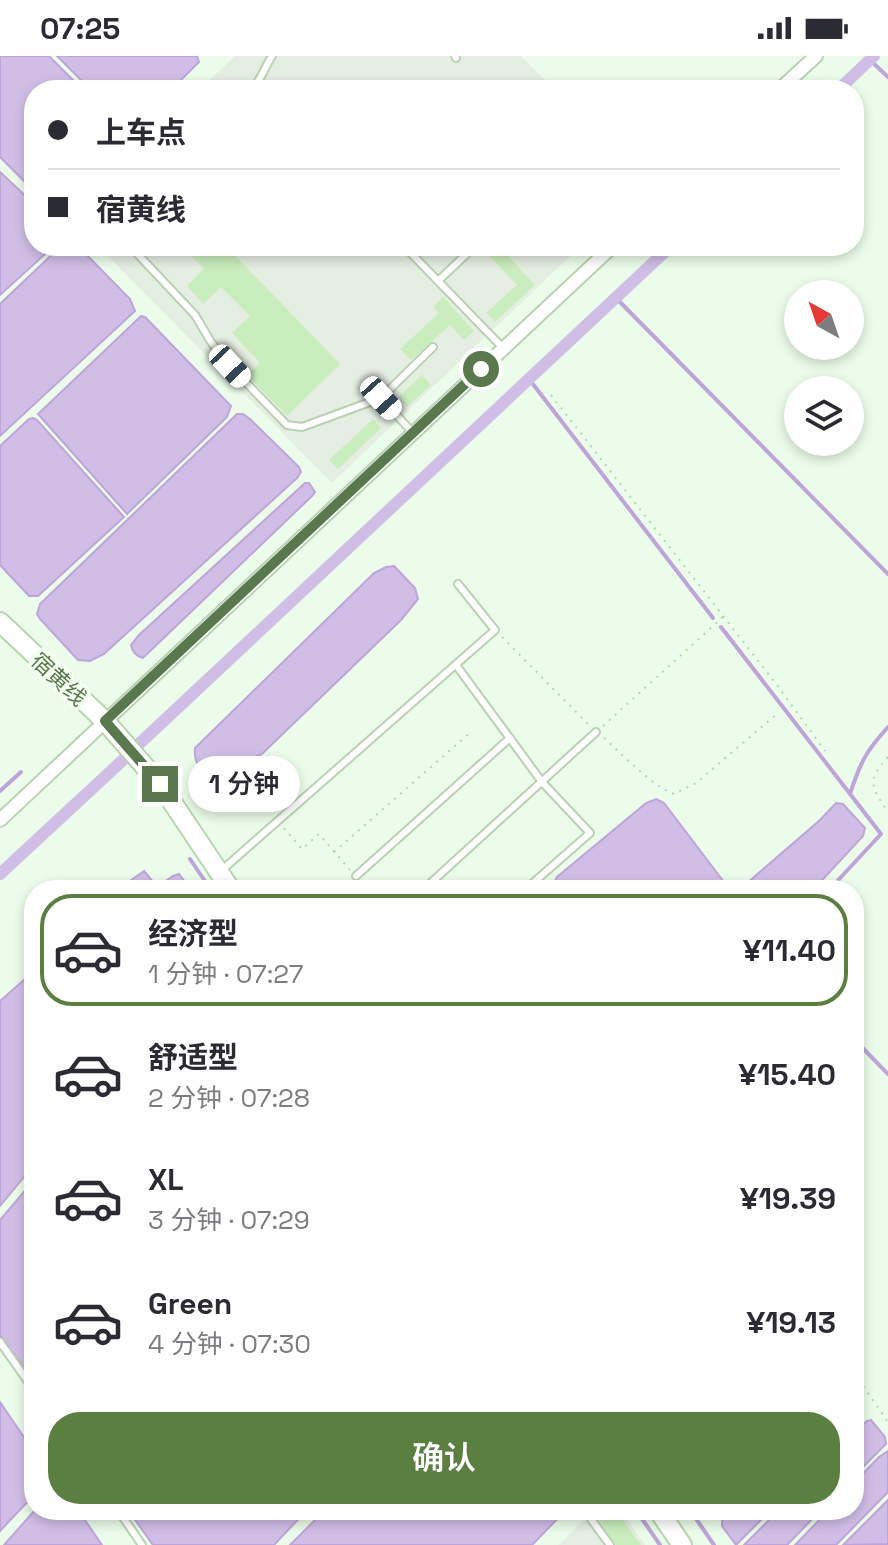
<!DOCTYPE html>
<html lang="zh">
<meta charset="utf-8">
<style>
body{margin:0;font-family:"Space Grotesk","Noto Sans SC",sans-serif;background:#f7f7f7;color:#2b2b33;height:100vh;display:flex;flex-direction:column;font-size:30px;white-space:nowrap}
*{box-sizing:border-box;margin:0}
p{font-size:26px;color:#7c7c81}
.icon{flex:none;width:44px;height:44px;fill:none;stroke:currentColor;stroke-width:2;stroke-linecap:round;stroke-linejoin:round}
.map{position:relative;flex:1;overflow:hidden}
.details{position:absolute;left:24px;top:824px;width:840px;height:640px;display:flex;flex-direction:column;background:#fff;border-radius:32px;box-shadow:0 4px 12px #0003}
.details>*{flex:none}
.hud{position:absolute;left:24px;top:24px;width:840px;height:176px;border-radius:32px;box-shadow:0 4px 12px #0003;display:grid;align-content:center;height:176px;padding:0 24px;background:#fff}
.needle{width:52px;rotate:320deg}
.tools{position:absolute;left:784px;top:224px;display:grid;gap:16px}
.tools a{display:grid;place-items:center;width:80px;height:80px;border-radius:50%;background:#fff;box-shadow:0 4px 12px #0003;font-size:40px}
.end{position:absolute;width:36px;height:36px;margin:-18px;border:10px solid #5a784d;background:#fff;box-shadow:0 0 0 4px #fff}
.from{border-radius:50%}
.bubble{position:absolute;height:56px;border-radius:28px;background:#fff;box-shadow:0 4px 12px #0003;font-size:26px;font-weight:600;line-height:56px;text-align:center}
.car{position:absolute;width:24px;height:48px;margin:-24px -12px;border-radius:10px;box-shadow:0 0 6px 2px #0007;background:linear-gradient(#fff 24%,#345 0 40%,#fff 0 76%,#345 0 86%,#fff 0)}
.hud b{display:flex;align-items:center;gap:28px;height:76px;font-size:30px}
.hud b+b{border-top:2px solid #e1e1e2}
.hud i{width:20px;height:20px;background:#2b2b33}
ul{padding:14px 0 0;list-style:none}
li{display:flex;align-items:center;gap:24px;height:112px;margin:0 16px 12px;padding:0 8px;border:4px solid transparent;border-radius:32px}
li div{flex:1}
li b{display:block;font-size:30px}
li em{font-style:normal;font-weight:600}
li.selected{border-color:#5a7f40}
li>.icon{width:72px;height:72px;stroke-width:1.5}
.cta{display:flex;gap:16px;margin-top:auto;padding:16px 24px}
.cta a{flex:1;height:92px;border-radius:32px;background:#5a7f40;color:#fff;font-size:32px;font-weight:600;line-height:92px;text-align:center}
.status{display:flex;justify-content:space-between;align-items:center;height:56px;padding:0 40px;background:#fff;direction:ltr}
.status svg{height:22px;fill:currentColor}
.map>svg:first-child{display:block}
.industrial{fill:#e5eee3}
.water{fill:#d1bee7;stroke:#bda4d9;stroke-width:2}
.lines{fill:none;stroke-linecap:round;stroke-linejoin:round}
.stream{stroke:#bda4d9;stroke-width:4}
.canal{stroke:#d1bee7;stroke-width:12}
.building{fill:#caedbd}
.lane-casing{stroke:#b9d2b2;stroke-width:10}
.street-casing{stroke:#b9d2b2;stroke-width:16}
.secondary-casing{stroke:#b7d5af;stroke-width:22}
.path{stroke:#b3d8a4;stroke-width:2;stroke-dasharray:2 6;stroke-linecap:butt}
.lane{stroke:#fff;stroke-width:6}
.street{stroke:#fff;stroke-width:12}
.secondary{stroke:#fff;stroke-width:18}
.route{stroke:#5a784d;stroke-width:10}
.labels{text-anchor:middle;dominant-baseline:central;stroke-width:8;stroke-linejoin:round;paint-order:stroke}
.street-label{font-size:22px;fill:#5a784d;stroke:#f2fff1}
</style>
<div class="status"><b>07:25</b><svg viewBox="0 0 49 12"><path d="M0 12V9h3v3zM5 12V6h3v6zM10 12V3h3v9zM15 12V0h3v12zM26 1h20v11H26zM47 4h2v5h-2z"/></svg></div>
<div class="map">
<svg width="888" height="1489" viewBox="0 0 888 1489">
<rect width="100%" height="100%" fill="#ebfdea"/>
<path class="industrial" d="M235 0H521L555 34H199Z
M98 190H581L332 427Z
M593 1454H621L645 1489H559Z"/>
<path class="water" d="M0 0H49L83 34H34V135L0 101Z
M57 0H197L199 6 171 34H91Z
M0 116 34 148V190H54L0 239Z
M61 190H78L130 243 135 255 0 380V248Z
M141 260 145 261 231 350 227 361 127 458 38 358Z
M237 358H243L250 363 299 411 301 416 297 422 104 598 90 605 78 604 40 563 37 558 40 548Z
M33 362 37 364 124 461 38 540H29L0 509V390L29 363Z
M305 427H309L315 436 312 440 143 602C136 600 132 595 131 589L139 579Z
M394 510 415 532 418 543 401 564 262 698 244 706 214 730C203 722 193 705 195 692L374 517 386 511Z
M656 743 664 747 730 834H553L552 831 557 821 646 747Z
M836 747 843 748 865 772 863 780 813 834H744L746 828 820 764Z
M144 815 154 827 160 829 173 820 179 818 191 834H117Z
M34 915V1109L0 1150V945Z
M34 1124V1325L0 1279V1164Z
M0 1346 34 1396V1439L0 1475Z
M871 1364 885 1381 886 1388 854 1420V1377L867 1365Z
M888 1395V1436L836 1489H795L829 1454H854V1427L879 1401Z
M888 1444V1488L843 1489Z
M35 1454H78L102 1489H4Z
M128 1454H307L274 1489H153Z
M325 1454H566L532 1489H290Z
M731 1454H771L736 1489 722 1470V1465Z
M779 1454H821L787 1489H744Z"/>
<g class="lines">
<path class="stream" d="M870 4 888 21
M616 242 888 518
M529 323 713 562
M721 571 881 778 829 834
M0 735 21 716
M850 738C860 707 866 695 888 671
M190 803 211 834
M854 983 888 1018
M636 1454 660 1489
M690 1454 714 1489"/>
<path class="canal" d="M838 34 874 0
M139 688 671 190
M0 818 124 703"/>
</g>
<path class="building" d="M182 190H226L340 308 287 360 247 319 260 307 232 277 250 260 221 231 203 248 187 230 204 213Z
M499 190 535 229 495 266 486 257 517 229 489 200Z
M443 241 474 275 464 284 450 269 411 304 400 293 439 257 433 251Z
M422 319 431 329 407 351 398 341Z
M373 363 381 372 338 413 329 404Z
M601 1454H616L641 1489H616L595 1458Z"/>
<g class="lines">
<defs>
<path id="lane" d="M455 0 456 2
M252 33C262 23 264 12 272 0
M130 190 195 259 211 286 230 310 287 369 302 371 381 342 433 291
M404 190 503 292
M438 225 475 190
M381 342 413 377
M456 609 542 726 590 777 525 834
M222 814 495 574 458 528
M356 820 510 682
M423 834 596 676
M0 1286 34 1334
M118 1454 142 1489
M591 1463 610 1489"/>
<path id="street" d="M779 34 816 0
M0 764 613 190"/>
<path id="secondary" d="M0 566 105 665 160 728 231 834
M658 1454 682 1489"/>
</defs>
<use href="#lane" class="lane-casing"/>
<use href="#street" class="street-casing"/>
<use href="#secondary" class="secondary-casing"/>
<path class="path" d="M551 339 777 629 825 695
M502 581 590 670
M603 670 723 561
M604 682C623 699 652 730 674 738L696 727 778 657
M888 701C867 725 870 729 888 756
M284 772 302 793 319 778 350 814
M334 796 472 675
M854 1149 858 1145
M854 1317 888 1366"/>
<use href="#lane" class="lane"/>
<use href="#street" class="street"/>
<use href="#secondary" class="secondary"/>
</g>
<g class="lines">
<path class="route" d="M160 728 105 665 481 313"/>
</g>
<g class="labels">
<g class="street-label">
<text transform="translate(59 623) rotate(43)">宿黄线</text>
</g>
</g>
</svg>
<div class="tools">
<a><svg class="needle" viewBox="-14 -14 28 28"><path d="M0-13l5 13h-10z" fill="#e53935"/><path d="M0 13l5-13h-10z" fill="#7c7c81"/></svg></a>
<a><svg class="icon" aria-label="layers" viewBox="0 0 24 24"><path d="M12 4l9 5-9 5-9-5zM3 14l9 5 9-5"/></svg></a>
</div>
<i class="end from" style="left:481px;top:313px"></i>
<i class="end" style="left:160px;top:728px"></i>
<div class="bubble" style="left:188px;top:700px;width:112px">1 分钟</div>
<i class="car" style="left:230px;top:310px;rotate:137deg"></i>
<i class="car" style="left:381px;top:342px;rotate:138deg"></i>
<div class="hud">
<b><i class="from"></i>上车点</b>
<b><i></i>宿黄线</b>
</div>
<section class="details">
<ul>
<li class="selected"><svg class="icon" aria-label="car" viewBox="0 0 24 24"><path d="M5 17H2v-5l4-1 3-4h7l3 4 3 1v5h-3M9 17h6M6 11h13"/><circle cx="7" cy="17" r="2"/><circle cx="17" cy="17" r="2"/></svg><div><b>经济型</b><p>1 分钟 · 07:27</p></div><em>¥11.40</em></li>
<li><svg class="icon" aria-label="car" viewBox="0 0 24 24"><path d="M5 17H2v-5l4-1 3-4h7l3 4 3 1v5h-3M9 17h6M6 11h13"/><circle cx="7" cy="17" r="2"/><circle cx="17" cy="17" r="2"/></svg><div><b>舒适型</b><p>2 分钟 · 07:28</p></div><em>¥15.40</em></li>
<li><svg class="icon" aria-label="car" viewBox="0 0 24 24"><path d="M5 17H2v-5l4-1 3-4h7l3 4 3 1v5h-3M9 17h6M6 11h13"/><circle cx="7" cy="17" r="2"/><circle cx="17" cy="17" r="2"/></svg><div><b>XL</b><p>3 分钟 · 07:29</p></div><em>¥19.39</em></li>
<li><svg class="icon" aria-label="car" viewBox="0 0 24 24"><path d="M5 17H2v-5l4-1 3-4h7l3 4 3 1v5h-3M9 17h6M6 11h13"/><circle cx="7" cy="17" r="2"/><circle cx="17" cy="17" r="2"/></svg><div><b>Green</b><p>4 分钟 · 07:30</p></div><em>¥19.13</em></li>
</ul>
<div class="cta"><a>确认</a></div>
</section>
</div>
